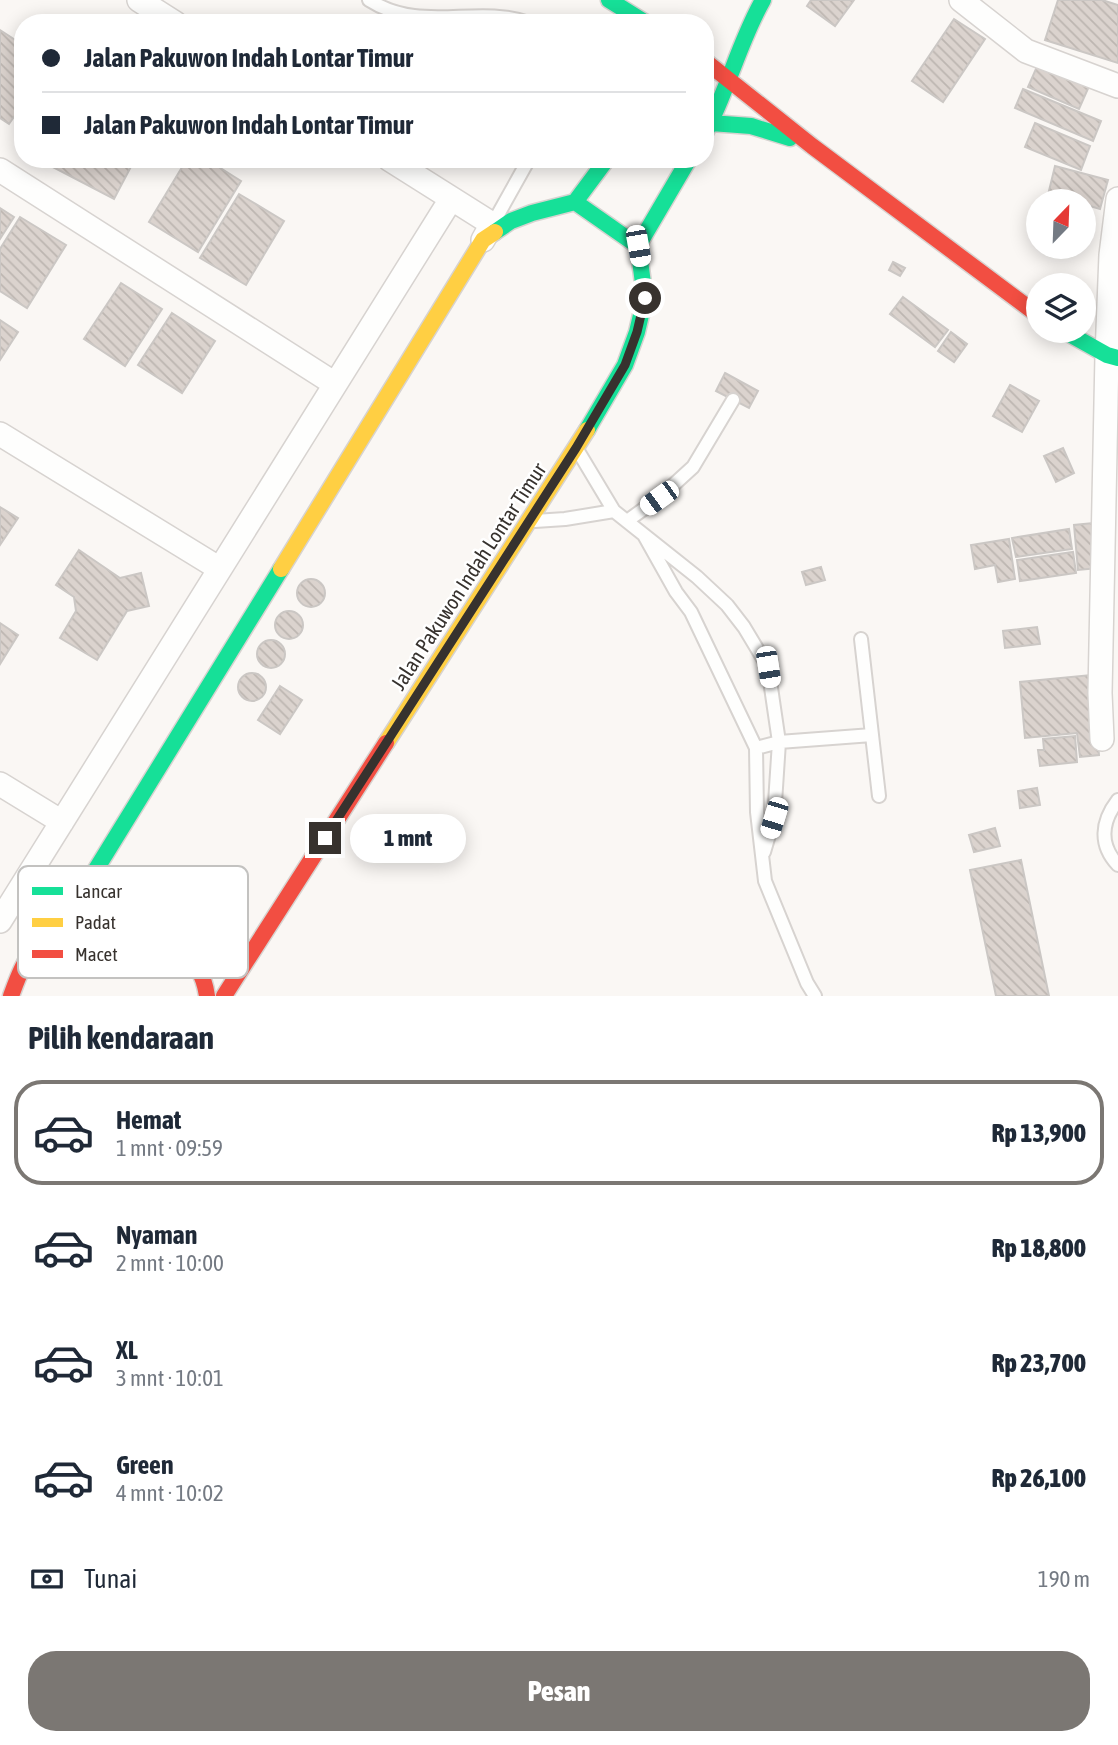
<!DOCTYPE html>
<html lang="id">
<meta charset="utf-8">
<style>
body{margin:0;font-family:"Asap Condensed",sans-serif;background:#f2f2f3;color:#1f2937;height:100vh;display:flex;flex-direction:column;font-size:26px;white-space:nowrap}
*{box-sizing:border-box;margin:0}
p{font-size:23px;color:#747a83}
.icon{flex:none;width:38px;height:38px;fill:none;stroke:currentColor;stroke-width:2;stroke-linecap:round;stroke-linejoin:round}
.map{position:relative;height:996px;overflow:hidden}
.details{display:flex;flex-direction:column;background:#fff;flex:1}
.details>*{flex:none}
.top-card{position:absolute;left:14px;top:14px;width:700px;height:154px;border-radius:28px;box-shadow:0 4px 18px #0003;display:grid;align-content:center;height:154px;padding:0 28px;background:#fff}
.needle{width:46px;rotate:23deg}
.tools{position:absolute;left:1026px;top:189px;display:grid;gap:14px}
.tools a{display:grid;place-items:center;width:70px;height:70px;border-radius:50%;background:#fff;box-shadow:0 4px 18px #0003;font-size:35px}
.end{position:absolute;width:32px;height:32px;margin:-16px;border:9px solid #37322e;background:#fff;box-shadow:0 0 0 4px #fff}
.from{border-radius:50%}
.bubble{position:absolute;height:49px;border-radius:24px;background:#fff;box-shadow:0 4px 18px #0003;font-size:23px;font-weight:800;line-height:49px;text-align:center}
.car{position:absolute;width:21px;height:42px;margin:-21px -10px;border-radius:9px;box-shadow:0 0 5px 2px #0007;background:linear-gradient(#fff 24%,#345 0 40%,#fff 0 76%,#345 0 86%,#fff 0)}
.top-card b{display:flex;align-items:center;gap:24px;height:66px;font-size:26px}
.top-card b+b{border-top:2px solid #e0e1e3}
.top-card i{width:18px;height:18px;background:#1f2937}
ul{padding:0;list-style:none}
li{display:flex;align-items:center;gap:21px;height:105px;margin:0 14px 10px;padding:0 14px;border:4px solid transparent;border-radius:28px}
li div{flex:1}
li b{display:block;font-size:26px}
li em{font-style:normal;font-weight:800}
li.selected{border-color:#7b7773}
li>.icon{width:63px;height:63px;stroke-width:1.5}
h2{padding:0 28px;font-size:32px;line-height:84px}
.pay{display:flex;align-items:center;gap:18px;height:77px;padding:0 28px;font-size:26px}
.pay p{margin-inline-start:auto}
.button{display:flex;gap:14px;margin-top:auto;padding:14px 28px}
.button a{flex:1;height:80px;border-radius:28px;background:#7b7773;color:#fff;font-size:28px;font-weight:800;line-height:80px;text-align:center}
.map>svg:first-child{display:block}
.building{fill:url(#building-back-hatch);stroke:#cbc7c4;stroke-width:2}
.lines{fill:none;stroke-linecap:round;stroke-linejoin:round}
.lane-casing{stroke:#d7d3d0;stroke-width:16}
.street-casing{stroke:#d7d3d0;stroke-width:26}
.fast-casing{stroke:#d7d3d0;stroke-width:19}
.slow-casing{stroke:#d7d3d0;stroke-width:19}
.jam-casing{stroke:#d7d3d0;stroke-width:19}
.lane{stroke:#fefefd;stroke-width:12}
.street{stroke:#fefefd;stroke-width:23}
.fast{stroke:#16e098;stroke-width:16}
.slow{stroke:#ffcf43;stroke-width:16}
.jam{stroke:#f24e42;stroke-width:16}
.route{stroke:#37322e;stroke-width:9}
.labels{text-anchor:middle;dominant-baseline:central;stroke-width:5;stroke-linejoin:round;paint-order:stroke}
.street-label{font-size:21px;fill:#37322e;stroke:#fff}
.key{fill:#fff;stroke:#c3c2c0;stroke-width:2}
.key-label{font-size:19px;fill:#37322e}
</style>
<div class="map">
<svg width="1118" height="996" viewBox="0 0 1118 996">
<defs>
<pattern id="building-back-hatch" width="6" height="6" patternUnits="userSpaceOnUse" patternTransform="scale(1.75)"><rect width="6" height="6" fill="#dbd3ce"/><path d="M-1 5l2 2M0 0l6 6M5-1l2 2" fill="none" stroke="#bdb6b1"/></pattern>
</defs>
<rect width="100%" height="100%" fill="#faf7f4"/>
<path class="building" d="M811 0H854L835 26 807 6Z
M1058 0H1102L1118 5V63L1045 40Z
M954 19 985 39 943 102 912 81Z
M0 30 23 45V104L9 124 0 118Z
M1039 62 1090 84 1079 109 1028 87Z
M1023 89 1101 121 1093 141 1015 108Z
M1035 123 1090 146 1081 170 1025 147Z
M49 159H135L114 199 47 164Z
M187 159H206L241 181 198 252 149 222Z
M1055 166 1108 180 1100 209 1083 204V201H1072L1048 195Z
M239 194 284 221 246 285 200 258Z
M0 208 14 217 0 239Z
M20 217 66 245 27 308 0 291V249Z
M893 262 905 268 900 276 889 270Z
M121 283 162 309 125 366 84 339Z
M903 297 948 330 935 347 890 314Z
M172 313 215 341 182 393 138 365Z
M0 320 18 332 0 360Z
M951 332 967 344 954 362 938 351Z
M725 373 758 391 749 408 716 391Z
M1010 385 1039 401 1022 432 993 416Z
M1063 448 1074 473 1056 482 1044 456Z
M0 507 18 518 0 545Z
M1093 523 1098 568 1078 570 1074 525Z
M1069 529 1072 549 1016 557 1012 538Z
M1009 539 1015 579 998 582 995 565 975 569 971 545Z
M79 550 120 578 141 573 149 606 127 611 97 660 60 638 76 611 74 597 56 585Z
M1073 552 1076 573 1020 581 1017 560Z
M821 567 825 580 806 585 802 572Z
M297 593a14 14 0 1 1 28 0a14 14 0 1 1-28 0Z
M275 625a14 14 0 1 1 28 0a14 14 0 1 1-28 0Z
M0 623 18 635 0 664Z
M1037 627 1040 644 1005 648 1003 631Z
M257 654a14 14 0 1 1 28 0a14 14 0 1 1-28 0Z
M238 687a14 14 0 1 1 28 0a14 14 0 1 1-28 0Z
M1091 675 1099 755 1080 757 1077 733 1025 738 1020 682Z
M280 686 302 700 280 734 258 720Z
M1075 736 1077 762 1040 766 1038 750H1044L1043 739Z
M1037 788 1040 805 1020 808 1018 791Z
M995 828 1000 846 974 852 969 835Z
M1021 860 1049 996H996L970 870Z"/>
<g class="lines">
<defs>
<path id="lane" d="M369 0C422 34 475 4 529 23
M495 220 529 159
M578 451 614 511 697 577 727 605 744 627 768 667 779 742 774 818 764 852
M535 521 565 519 614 511
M627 521 659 498 693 467 733 400
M644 535 676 592 691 612 756 748 757 812 765 881 807 983 815 996
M872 735 879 796
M756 748 779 742 872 735 861 639
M1118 800C1101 822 1099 845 1118 865"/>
<path id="street" d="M139 0 175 23
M961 0 1026 51 1118 86
M389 159 492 224 483 240
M0 170 335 384
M0 434 220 569
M1102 739 1100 693 1107 355 1111 255 1118 199
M0 784 62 822
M0 921 451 199"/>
<path id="fast" d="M609 0 646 23
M711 123 751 126 790 138
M705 133C728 90 739 42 763 0
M575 202 638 246
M495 232 511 221 532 213 575 202 607 159
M1064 331 1107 355 1118 358
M587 430 625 365 637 332 645 298 638 246 689 159
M63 923 281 569"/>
<path id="slow" d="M281 569 483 240 495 232
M386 743 587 430"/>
<path id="jam" d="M705 61 812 146 1038 315
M11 996C18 977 24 960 38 944 74 902 138 905 176 941 193 956 204 974 207 996
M224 996 386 743"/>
</defs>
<use href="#lane" class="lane-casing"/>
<use href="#street" class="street-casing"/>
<use href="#fast" class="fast-casing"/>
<use href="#slow" class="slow-casing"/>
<use href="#jam" class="jam-casing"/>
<use href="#lane" class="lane"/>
<use href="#street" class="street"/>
<use href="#fast" class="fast"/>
<use href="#slow" class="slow"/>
<use href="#jam" class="jam"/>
</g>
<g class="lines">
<path class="route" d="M325 838 576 448 625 365 637 332 645 298"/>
</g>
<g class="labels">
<g class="street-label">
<text transform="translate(468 576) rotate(-57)">Jalan Pakuwon Indah Lontar Timur</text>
</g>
</g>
<rect x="18" y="866" width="230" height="112" rx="10" class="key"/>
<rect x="32" y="887" width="31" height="8" fill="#16e098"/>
<rect x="32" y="918" width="31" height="9" fill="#ffcf43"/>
<rect x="32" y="950" width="31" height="8" fill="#f24e42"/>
<g class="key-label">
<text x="75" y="898">Lancar</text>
<text x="75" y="929">Padat</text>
<text x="75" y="961">Macet</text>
</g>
</svg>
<div class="tools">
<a><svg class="needle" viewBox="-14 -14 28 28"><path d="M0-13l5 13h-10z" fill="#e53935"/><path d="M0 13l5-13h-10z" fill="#747a83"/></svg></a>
<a><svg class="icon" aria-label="layers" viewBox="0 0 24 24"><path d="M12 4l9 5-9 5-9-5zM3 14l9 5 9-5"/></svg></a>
</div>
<i class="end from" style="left:645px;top:298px"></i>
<i class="end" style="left:325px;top:838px"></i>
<div class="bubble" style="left:350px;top:814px;width:116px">1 mnt</div>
<i class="car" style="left:638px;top:246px;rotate:170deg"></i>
<i class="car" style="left:659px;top:498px;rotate:234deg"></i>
<i class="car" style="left:768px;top:667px;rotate:171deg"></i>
<i class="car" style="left:774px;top:818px;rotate:197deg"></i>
<div class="top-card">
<b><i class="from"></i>Jalan Pakuwon Indah Lontar Timur</b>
<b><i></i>Jalan Pakuwon Indah Lontar Timur</b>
</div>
</div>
<section class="details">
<h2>Pilih kendaraan</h2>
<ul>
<li class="selected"><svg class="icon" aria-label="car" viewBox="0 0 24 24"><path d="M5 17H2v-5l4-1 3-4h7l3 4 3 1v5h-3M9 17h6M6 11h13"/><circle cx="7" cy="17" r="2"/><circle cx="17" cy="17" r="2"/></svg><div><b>Hemat</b><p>1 mnt · 09:59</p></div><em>Rp 13,900</em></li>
<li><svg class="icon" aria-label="car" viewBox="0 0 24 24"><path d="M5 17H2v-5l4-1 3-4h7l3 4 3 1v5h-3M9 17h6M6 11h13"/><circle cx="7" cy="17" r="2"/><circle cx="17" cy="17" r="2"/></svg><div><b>Nyaman</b><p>2 mnt · 10:00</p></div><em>Rp 18,800</em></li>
<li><svg class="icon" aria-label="car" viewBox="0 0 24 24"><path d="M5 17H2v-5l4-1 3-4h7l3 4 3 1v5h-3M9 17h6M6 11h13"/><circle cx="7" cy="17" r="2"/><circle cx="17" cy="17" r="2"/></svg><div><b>XL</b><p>3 mnt · 10:01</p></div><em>Rp 23,700</em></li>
<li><svg class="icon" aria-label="car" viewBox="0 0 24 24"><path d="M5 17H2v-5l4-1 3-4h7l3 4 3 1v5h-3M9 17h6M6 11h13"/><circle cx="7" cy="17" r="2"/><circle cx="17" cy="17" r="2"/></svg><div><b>Green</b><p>4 mnt · 10:02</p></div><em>Rp 26,100</em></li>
</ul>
<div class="pay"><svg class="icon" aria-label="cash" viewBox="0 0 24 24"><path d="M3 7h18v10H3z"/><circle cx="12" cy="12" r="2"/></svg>Tunai<p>190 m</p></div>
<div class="button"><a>Pesan</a></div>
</section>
